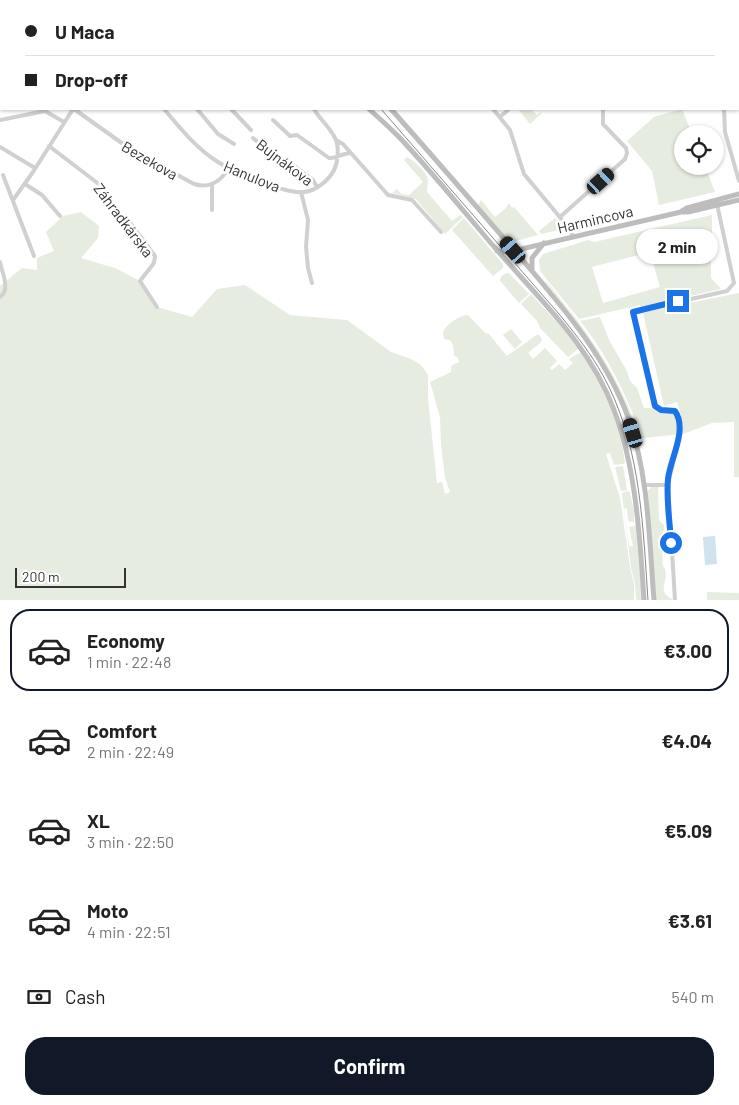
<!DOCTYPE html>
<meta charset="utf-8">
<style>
body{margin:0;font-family:Barlow,sans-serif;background:#f6f6f6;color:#222;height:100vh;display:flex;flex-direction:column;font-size:19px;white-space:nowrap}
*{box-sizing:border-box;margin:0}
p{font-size:16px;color:#767676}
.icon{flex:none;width:28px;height:28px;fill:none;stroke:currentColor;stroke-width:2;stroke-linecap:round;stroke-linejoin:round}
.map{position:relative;height:600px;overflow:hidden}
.sheet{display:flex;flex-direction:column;background:#fff;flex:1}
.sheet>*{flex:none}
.hud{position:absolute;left:0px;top:0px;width:740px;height:110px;box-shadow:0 1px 4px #0004;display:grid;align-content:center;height:110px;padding:0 25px;background:#fff}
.buttons{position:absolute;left:674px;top:125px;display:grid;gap:10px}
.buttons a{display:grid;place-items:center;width:50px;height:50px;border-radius:50%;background:#fff;box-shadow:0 1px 4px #0004;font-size:25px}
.scale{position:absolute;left:15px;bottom:12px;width:111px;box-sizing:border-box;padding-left:5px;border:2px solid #333;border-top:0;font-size:14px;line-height:18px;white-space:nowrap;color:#333;-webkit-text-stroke:4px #fff;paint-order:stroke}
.end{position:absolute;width:22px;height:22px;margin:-11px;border:6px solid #1a73e8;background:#fff;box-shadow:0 0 0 2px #fff}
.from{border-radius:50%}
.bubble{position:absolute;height:35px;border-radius:18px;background:#fff;box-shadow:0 1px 4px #0004;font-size:16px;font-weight:700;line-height:35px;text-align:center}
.car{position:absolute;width:15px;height:30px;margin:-15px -8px;border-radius:6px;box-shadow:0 0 4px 1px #0007;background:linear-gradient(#222 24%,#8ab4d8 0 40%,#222 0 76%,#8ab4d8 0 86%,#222 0)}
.hud b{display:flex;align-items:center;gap:18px;height:48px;font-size:19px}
.hud b+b{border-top:1px solid #e0e0e0}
.hud i{width:12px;height:12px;background:#222}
ul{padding:9px 0 0;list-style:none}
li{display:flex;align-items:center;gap:15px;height:82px;margin:0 10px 8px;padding:0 15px;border:2px solid transparent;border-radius:20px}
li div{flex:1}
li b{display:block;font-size:19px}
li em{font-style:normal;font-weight:700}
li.active{border-color:#111827}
li>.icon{width:45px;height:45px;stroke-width:1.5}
.pay{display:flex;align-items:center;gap:12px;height:55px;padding:0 25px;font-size:19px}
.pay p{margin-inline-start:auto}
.cta{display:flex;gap:10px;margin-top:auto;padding:10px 25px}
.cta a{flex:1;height:58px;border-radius:20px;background:#111827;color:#fff;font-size:20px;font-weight:700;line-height:58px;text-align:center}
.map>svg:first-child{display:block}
.green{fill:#e6ecdf;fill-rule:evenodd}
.water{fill:#cfe2ee}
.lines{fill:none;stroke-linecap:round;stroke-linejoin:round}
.street{stroke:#d0d0d0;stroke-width:4}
.secondary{stroke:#bdbdbd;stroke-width:5}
.tram{stroke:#888;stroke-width:1}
.route{stroke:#1a73e8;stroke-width:6}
.labels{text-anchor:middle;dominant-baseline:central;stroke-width:5;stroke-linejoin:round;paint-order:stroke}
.street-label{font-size:15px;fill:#333;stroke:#fff}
</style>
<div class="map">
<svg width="739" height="600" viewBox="0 0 739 600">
<rect width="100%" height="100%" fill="#fff"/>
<path class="green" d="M507 0H640V1H508Z
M518 109H531L537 115 541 112 542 113 530 124Z
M682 109 692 134H682V166H705L715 192 659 205 652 171 627 141 654 117Z
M407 157C415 162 426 170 428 180 428 182 427 189 427 192L452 221 460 215 456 212 463 217 445 234 416 199 392 193 397 189 401 194 409 195 423 182 405 161 404 160Z
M481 200 495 217 505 209 509 203 512 208 514 207 538 235 512 242 507 239 478 205Z
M81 212 99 226 98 238 81 258 115 268 140 281 157 307 192 317 217 289 245 285 290 315 347 320 391 352 411 359 421 365 428 375V399L437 483 442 482 445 494 450 492 445 478 441 445 440 417 430 382 451 372V366L459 362 458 358 454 355 453 345 450 340 444 339 443 332C448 323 458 316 468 315L486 334 488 333 507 356 538 334 542 339 541 342 528 353 533 359 545 348 557 361 550 368 552 370 559 364 565 370 573 363 569 359 581 352C603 386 620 422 625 462L623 464 614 465 610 453 606 454 620 498 630 567 634 584V600H0V286L22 268 37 270V258L54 251 46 232 63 216Z
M712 215V237L716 248 711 258V278L721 289 642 307 640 305 579 319 540 271 539 260 543 254 588 240 594 242ZM650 252 660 287 603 303 592 267Z
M464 218 503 264V268L493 276 452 230Z
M555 218 563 225V229L541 234 539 231Z
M509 273 529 294 519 303 500 281C500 276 504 273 509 273Z
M544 280C552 286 559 298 566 306 598 346 624 388 639 436L638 438 622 397 605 364 579 325Z
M739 293V477H734V422L712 423 683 434 643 438C626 396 609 357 580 321L600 317 610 342 627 371 630 381 637 388 644 408H654L661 412 673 413 677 418 681 416 677 402 664 406 643 313 688 302 689 303Z
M531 294 563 329 578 349 568 357 540 328 537 321 521 304Z
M511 329 522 342 515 349 503 335Z
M623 466 627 490 621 491 615 467Z
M658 486 659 520 664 525V530L661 535 663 566C671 576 659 586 666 595 668 597 671 598 673 600H656L648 491 651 487Z
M628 491 630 493 634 511V522L628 521 627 508 624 509 629 546H633L629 527 635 526 636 528 642 600H636L635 584 631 568 622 493Z
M707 592 739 593V600H707Z"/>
<path class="water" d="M715 536 717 564 705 565 703 537Z"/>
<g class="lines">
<path class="street" d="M143 0 144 1
M373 0 374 1
M42 1 43 0
M99 1V0
M151 1 152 0
M402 1 403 0
M0 4 1 0
M0 11 1 9
M0 72 1 71
M74 109 133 151 194 184C209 189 221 181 229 168
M164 109C180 128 196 148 218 162 236 173 284 194 304 192 316 191 329 180 334 170 338 162 339 148 336 140 331 128 320 120 314 109
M197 109 218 134 234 144
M231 109 251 130
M493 109 510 130 524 174 568 227 573 236
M724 109 725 132 739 181
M500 117 509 109
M0 120 45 111 64 122
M273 120 290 136 297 135 329 158C337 159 342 153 351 153
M253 138 278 159 292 164 313 180 317 187
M336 140 343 144 388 195 412 200 441 232
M49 146 104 188 113 207 131 224 155 256 154 263 140 281 157 307
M0 147 35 168
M3 175 34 256
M25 184 42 195 60 216
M212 184V210
M301 192 308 220 306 247 308 268 312 283
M13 200 33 172 73 109
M560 217 625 159 627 153 626 148 603 124V109
M0 262C2 273 11 290 0 297
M644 485H668
M675 600 668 485 679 436 680 425 675 411 661 410 655 406 633 312 727 291 734 283 717 204"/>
<path class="secondary" d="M281 0 282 1
M297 0 298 1
M369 109C379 118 389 127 399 137 433 173 464 212 496 249 540 300 590 345 614 410 636 468 640 538 644 600
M391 109C430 153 469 198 508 243 554 297 605 352 629 420 649 478 649 539 654 600
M682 211 687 208 739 194
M497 251 508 252 681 212H688L739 200
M532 271V258L544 243"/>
<path class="tram" d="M288 0 289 1
M381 109 559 314C578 337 596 360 609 387 641 453 643 528 648 600"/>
</g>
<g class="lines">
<path class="route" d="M671 543C670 522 666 500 668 479 670 459 688 430 675 411L661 410 655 406 633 312 678 301"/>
</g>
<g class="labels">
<g class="street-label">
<text transform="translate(150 160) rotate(30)">Bezekova</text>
<text transform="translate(285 162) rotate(37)">Bujnákova</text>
<text transform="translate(252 176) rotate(22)">Hanulova</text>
<text transform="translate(595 219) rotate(-13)">Harmincova</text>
<text transform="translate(124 220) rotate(53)">Záhradkárska</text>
</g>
</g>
</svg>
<div class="buttons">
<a><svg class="icon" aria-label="locate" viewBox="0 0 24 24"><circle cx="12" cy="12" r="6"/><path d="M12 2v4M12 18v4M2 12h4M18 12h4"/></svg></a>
</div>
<div class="scale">200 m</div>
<i class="end from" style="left:671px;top:543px"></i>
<i class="end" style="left:678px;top:301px"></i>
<div class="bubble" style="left:636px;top:229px;width:82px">2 min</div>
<i class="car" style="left:601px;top:181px;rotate:48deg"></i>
<i class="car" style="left:513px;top:250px;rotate:319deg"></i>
<i class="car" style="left:633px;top:433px;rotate:343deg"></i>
<div class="hud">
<b><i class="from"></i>U Maca</b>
<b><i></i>Drop-off</b>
</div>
</div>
<section class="sheet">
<ul>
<li class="active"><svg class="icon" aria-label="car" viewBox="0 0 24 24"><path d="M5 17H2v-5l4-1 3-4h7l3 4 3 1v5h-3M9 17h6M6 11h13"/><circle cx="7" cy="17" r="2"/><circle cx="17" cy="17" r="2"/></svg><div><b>Economy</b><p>1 min · 22:48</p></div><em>€3.00</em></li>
<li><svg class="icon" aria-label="car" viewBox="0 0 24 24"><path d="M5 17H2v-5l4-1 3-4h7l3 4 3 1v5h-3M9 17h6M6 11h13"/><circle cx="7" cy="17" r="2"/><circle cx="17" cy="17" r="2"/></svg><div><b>Comfort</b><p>2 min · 22:49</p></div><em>€4.04</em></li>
<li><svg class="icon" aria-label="car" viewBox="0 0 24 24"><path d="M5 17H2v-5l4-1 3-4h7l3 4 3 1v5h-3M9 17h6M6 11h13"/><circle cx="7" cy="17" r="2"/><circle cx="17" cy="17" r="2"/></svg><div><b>XL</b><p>3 min · 22:50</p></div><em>€5.09</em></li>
<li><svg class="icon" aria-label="car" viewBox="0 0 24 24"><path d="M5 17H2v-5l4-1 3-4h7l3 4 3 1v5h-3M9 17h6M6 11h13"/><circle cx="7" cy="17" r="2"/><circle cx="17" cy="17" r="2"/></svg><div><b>Moto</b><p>4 min · 22:51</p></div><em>€3.61</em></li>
</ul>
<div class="pay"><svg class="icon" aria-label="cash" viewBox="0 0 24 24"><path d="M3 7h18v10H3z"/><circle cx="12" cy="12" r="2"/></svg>Cash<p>540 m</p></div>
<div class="cta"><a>Confirm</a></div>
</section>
